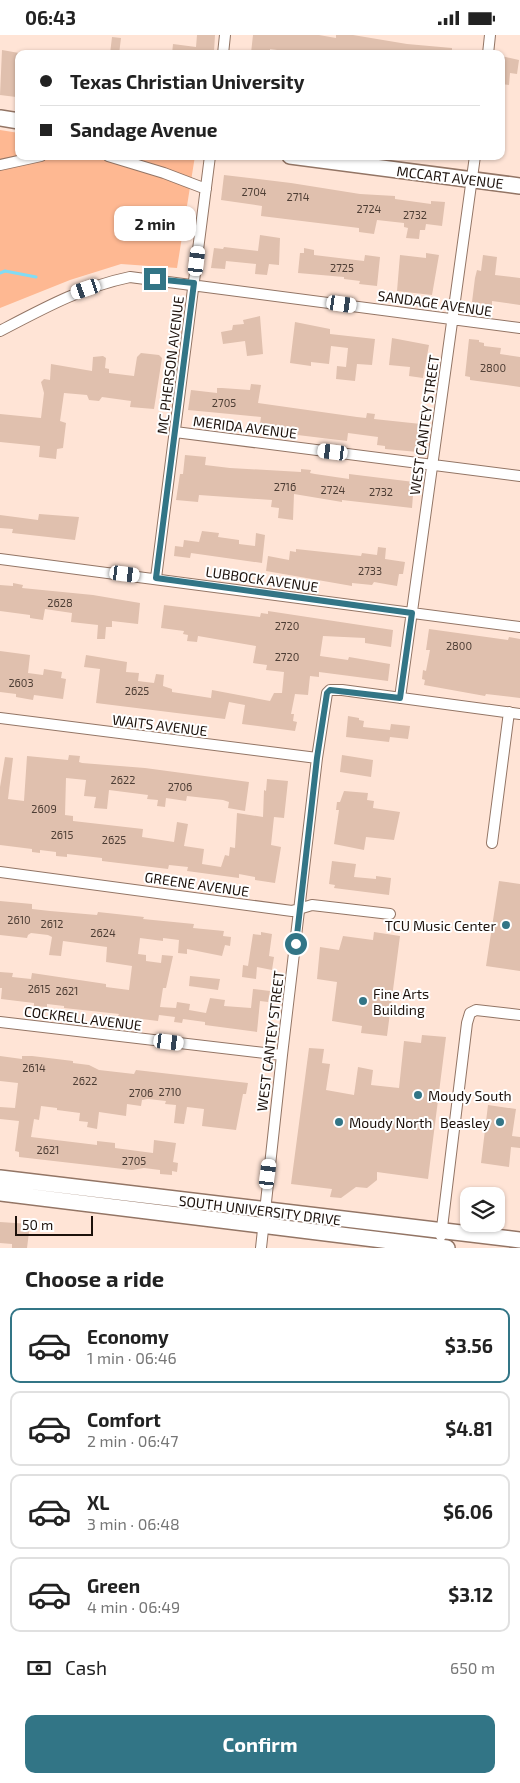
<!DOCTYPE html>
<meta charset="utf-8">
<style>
body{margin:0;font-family:"Exo 2",sans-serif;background:#f6f6f6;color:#222;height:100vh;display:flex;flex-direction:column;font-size:19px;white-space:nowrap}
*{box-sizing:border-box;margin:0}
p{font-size:16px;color:#767676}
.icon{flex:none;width:28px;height:28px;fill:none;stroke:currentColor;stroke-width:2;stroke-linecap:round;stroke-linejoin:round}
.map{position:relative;height:1213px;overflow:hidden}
.details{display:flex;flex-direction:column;background:#fff;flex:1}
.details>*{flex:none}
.top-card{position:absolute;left:15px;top:15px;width:490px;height:110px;border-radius:10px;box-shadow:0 1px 4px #0004;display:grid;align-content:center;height:110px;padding:0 25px;background:#fff}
.tools{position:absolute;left:460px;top:1152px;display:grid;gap:10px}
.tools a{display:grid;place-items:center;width:45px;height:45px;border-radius:10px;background:#fff;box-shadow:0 1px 4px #0004;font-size:25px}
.scale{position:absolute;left:15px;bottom:12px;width:78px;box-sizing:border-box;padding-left:5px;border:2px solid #1c110b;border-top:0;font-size:14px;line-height:18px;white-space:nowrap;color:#1c110b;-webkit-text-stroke:4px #fff;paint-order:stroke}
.end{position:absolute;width:22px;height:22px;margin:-11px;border:6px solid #327586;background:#fff;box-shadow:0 0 0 2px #fff}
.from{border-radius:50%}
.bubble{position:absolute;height:35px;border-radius:10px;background:#fff;box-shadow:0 1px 4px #0004;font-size:16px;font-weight:700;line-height:35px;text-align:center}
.car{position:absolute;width:15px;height:30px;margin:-15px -8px;border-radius:6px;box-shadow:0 0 4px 1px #0007;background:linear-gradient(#fff 24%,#345 0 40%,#fff 0 76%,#345 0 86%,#fff 0)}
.top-card b{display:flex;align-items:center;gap:18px;height:48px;font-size:19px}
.top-card b+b{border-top:1px solid #e0e0e0}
.top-card i{width:12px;height:12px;background:#222}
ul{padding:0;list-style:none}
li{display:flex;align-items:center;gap:15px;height:75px;margin:0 10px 8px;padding:0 15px;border:2px solid #e0e0e0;border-radius:10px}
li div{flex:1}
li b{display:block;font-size:19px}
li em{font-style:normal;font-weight:700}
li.selected{border-color:#327586}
li>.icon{width:45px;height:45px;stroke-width:1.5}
h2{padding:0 25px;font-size:22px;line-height:60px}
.pay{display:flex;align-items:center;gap:12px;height:55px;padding:0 25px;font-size:19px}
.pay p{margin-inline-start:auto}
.button{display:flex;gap:10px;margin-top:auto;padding:10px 25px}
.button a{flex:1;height:58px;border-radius:10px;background:#327586;color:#fff;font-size:20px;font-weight:700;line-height:58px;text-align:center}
.status{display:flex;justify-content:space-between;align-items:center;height:35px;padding:0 25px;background:#fff;direction:ltr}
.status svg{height:14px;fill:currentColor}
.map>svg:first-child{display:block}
.green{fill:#feb892}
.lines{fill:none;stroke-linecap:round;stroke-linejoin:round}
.stream{stroke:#81dcf5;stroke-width:3}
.building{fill:#e0c0ae}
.street-casing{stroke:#937565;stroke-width:12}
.secondary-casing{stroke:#937565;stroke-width:18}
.street{stroke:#fff;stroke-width:10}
.secondary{stroke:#fff;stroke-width:15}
.route{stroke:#327586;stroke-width:6}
.poi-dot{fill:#327586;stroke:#fff;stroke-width:2}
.labels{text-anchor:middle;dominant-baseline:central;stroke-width:4;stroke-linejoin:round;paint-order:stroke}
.number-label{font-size:11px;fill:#4d3d34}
.street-label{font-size:14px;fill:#1c110b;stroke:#fff}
.poi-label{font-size:14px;fill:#1c110b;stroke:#fff;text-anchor:start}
</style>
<div class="status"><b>06:43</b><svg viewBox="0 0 49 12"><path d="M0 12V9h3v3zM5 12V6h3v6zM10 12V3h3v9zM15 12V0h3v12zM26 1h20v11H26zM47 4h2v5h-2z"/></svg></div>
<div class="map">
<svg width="520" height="1213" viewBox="0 0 520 1213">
<rect width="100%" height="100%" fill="#ffe4d6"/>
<path class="green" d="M0 95 19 98V121H195L177 233 121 229 70 245 0 273Z"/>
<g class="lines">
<path class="stream" d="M0 238 5 236 36 242"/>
</g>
<path class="building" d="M197 0H215L214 16H209V19H172L173 9 196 12Z
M253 0H319L336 3V0H353L407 9 452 13V19H307L270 14V19H260L251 18Z
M112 2 121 3 119 19H110Z
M2 15 19 18 16 62 0 60Z
M501 21 519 25 517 39 510 38 509 50 501 49Z
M224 140 291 148 360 159 395 161V164L431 169V166L445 167 442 191 426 189 425 195H420L419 204 406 203 408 193 404 192V188L377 185 374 199 359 197V193L261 181 262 171 221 165Z
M260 200 280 203 279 230 269 229 267 240 255 239 256 229 226 226 225 234 211 233 214 213 223 214 224 212 258 216Z
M304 213 314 215V220L364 226 365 220 380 222 377 251 359 249 360 246 344 244V242L298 238 300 218H304Z
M426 218 439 220 432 260 397 256 400 220 426 223Z
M483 220 497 222 495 240 520 243V270L492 266V270L472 267 475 243 477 235 481 236Z
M260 281 263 319 247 321 245 306 223 309 221 297 232 295 233 290 244 289 243 285Z
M295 287 330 294V299L375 304 372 330 357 329 355 346 336 344 337 331 346 332 348 313 331 311 329 329 311 327V331L290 328Z
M392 303 429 310 423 343 409 341 410 332 389 330Z
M469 304 479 305V307L484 308V311L501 313 500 319 520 322V352L470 345V342L465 341Z
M141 318 159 320 162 323 154 374 130 372 131 366 102 362 99 366 89 365 87 360 64 358 60 386 66 388 63 413 57 414 56 424 39 422 40 411 0 407V379L41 383 44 358 41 347 44 344 50 345 51 329 92 336 93 322 103 321 106 323 105 333 109 334V338L134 341 137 322Z
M251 349 261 350 258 368 357 382 366 383 367 378 375 379 374 384 421 389 418 417 385 414V411L377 410 378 402 348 398 347 406 281 398 259 395 261 382 188 375 191 355 217 358V353H222L250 355Z
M185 420 206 422 205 430 230 433 301 437V434L311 435 310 438 315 439 349 444V439L414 447 412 473 342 465V467L294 459 293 485 278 483 279 473 271 472 272 465 199 460 198 467 176 465 180 439H183Z
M39 479 79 482 75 505 12 498 13 494 0 493V480L38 485Z
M202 496 219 498 218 502 239 505V509L255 511 256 498 265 500 262 528 191 518 190 523 174 521 175 511 183 512 184 505 199 507Z
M378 512 386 513 385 524 405 527 403 539H399L397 551 374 547 372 550 352 548V551L266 536 268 521 289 525 290 516 296 517V514L361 521 362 518 377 520Z
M13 548 23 550 22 553 93 560 140 568 138 589 112 586V592H106L105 604H97L98 590 71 587 72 578 45 574 43 585 30 583V580L0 576V550L13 551Z
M164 570 260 582 261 578 268 579V576L393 595 391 612 365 608V603L323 601 320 621 348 625 349 622 390 629 388 646 319 637V642L310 641 308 660 295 659 291 679H294L293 686 297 687 295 696 242 689 245 670 229 667 225 684 96 668 100 634 84 632 86 620 127 627 126 637 139 638 138 646 154 648 156 639 164 640 163 651 172 654V657L211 663 212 655 270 666 274 658H282L284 637 266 635 267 630 253 628 256 611 198 601 197 607 187 606 188 600 183 599 184 596 161 593Z
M429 594 508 605 509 602 520 604V663L486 659 485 661 424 650 425 645 422 644 423 635 426 636 430 615H426Z
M0 616 30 620 28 638 43 640 44 634 62 637 61 643 66 644 63 664 34 660 33 665 16 662V659L0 657Z
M348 681 359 683V685L364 686 363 692 390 695 391 689 410 691 408 704 390 702 389 707 346 702Z
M69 720 80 721 79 727 82 728 145 733 249 747 245 776 228 773 229 767 223 765 187 761 186 766 166 763 165 772 157 771 158 765 147 764 148 760 109 755 107 774 94 773 96 762 84 761 86 745 66 743 65 780 73 781V786L143 794 142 802 174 807 177 787 188 789 184 811 204 814 202 829 221 832 225 820 229 821 230 812 235 813 237 778 263 782 264 755 266 756 267 744 288 746 284 783 274 782 271 810 281 812 275 848 255 845V842L239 839V843L187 836 188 832 169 830 168 834 102 826V823L67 819V822L56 821V817L40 815V818L32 817V814L0 810V752L5 722 13 723 8 764 24 766 27 721 68 725Z
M342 720 373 725 371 742 340 737Z
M344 756 368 758 367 765 374 766 373 773 400 777 394 805 366 802 364 815 334 809 339 775H336L337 767H340Z
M332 826 356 829 354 842 376 844V841L391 843 389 860 334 853 335 850 329 849Z
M499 846 520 849V936L486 931Z
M0 866 32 869V874L50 876 97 880 98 877 144 882 143 884 194 889 193 893 224 896 223 901 231 902 230 911 225 910 222 921 187 914V919L178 918 179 905 163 903V906L140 903 138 919 146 920V926L161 928 162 920 173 921 166 953H163L160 972 176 973 177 967 190 969 189 975 206 978 210 963 225 965 224 971 251 973 253 954 270 956 268 967 260 966 257 997 205 990V987L183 984 182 988 174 987 175 982 159 980 158 986 118 981 119 979 64 973V971L47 969V972L34 971V968L1 964 2 953H0V937L13 938 12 942 31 944 32 938 106 949V952L129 955 132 931 106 927 107 912 63 906 61 921 49 920 52 902 48 900 31 898 28 900 27 903 0 900Z
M261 897 272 899 269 921 274 922 272 935 257 932 256 944 242 942 243 930 248 931 253 899 261 900Z
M374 897 400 901 387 1001 361 998 362 991 332 986 337 947 317 944 320 912 339 915 343 901 373 905Z
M190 941 220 944 218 955 189 951Z
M422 1000 446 1002 428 1144 377 1137V1145L367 1153 356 1152 341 1163 330 1162 332 1154 291 1149 309 1013 324 1014 322 1028 330 1029 326 1055 354 1060 358 1032 373 1035 371 1050 399 1053 404 1006 421 1008Z
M0 1021 22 1024V1021H32L73 1026V1028L89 1030 99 1035 134 1039 136 1035 248 1048 246 1059H243L236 1095 202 1091 204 1074 187 1072 184 1089 174 1088 176 1070 165 1069 166 1066 148 1064 142 1065 141 1071 127 1069 126 1081 99 1077 97 1094 87 1092 88 1087 79 1086 80 1078 57 1075V1073L41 1071 39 1085 34 1084 31 1102 97 1110V1106L115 1108V1113L153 1118 154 1105 176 1108 173 1127 178 1128 177 1137 172 1136V1140L160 1139V1135L144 1133 132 1135 19 1122V1117L15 1116 19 1086 0 1084V1072L15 1073 18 1048 0 1046Z
M488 1070 516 1074 512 1101 520 1102V1113L511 1112 509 1132 481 1128Z
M0 1187 30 1189 27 1213H12V1209L0 1208Z"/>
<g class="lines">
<defs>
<path id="street" d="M223 19 225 0
M488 19 490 0
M108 121 164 138 206 154
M0 130 41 121
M0 296C44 273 82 252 130 242L520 293
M175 397 520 441
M0 524 520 592
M156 543 210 121
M400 663 475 121
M0 683 317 723
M492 808 509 677
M0 837 292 876 312 870 390 879
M0 987 282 1020
M441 1201 467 988 470 978 476 975 520 980
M261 1213 282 1020 317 723 327 658 330 655H342L520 679"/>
<path id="secondary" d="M0 83 19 86
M290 121 520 151
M0 1143 520 1205
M0 1158 447 1213"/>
</defs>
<use href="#street" class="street-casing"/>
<use href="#secondary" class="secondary-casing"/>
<use href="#street" class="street"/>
<use href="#secondary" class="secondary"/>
</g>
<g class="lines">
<path class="route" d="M155 244 194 248 156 543 412 578 400 663 330 655 327 658 317 723 296 909"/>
</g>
<g class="poi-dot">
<circle cx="506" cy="890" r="5"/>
<circle cx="363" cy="966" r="5"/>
<circle cx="418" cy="1060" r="5"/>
<circle cx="339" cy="1087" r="5"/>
<circle cx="500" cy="1087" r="5"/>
</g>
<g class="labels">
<g class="number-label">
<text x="254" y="156">2704</text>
<text x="298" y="161">2714</text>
<text x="369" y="173">2724</text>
<text x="415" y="179">2732</text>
<text x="342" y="232">2725</text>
<text x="493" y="332">2800</text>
<text x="224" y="367">2705</text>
<text x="285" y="451">2716</text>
<text x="333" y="454">2724</text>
<text x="381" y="456">2732</text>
<text x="370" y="535">2733</text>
<text x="60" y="567">2628</text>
<text x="287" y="590">2720</text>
<text x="459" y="610">2800</text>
<text x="287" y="621">2720</text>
<text x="21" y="647">2603</text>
<text x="137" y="655">2625</text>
<text x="123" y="744">2622</text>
<text x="180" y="751">2706</text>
<text x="44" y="773">2609</text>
<text x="62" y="799">2615</text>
<text x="114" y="804">2625</text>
<text x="19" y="884">2610</text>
<text x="52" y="888">2612</text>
<text x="103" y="897">2624</text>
<text x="39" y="953">2615</text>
<text x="67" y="955">2621</text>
<text x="34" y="1032">2614</text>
<text x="85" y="1045">2622</text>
<text x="170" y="1056">2710</text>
<text x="141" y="1057">2706</text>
<text x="48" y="1114">2621</text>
<text x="134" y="1125">2705</text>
</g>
<g class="street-label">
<text transform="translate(450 142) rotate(7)">MCCART AVENUE</text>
<text transform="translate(435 268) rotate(8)">SANDAGE AVENUE</text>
<text transform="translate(170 330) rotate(-83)">MC PHERSON AVENUE</text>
<text transform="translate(424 390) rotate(-82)">WEST CANTEY STREET</text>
<text transform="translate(245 392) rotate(7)">MERIDA AVENUE</text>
<text transform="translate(262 544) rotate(8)">LUBBOCK AVENUE</text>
<text transform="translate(160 690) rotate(7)">WAITS AVENUE</text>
<text transform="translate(197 849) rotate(8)">GREENE AVENUE</text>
<text transform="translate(83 983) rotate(7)">COCKRELL AVENUE</text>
<text transform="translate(270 1006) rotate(-83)">WEST CANTEY STREET</text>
<text transform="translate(260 1175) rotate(7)">SOUTH UNIVERSITY DRIVE</text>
</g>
<g class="poi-label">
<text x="496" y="890" text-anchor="end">TCU Music Center</text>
<text x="373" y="958">Fine Arts<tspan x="373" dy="16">Building</tspan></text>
<text x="428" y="1060">Moudy South</text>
<text x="349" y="1087">Moudy North</text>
<text x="490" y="1087" text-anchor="end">Beasley</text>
</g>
</g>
</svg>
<div class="tools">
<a><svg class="icon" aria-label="layers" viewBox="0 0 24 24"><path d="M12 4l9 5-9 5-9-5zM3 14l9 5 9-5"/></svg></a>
</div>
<div class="scale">50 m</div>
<i class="end from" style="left:296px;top:909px"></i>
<i class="end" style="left:155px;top:244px"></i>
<div class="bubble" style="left:114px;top:171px;width:82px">2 min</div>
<i class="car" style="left:197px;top:226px;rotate:7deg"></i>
<i class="car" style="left:86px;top:254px;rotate:251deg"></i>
<i class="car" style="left:342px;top:269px;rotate:98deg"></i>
<i class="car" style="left:333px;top:417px;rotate:277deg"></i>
<i class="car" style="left:125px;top:539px;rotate:97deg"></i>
<i class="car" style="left:169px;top:1007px;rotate:97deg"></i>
<i class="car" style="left:268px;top:1139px;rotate:7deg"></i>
<div class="top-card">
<b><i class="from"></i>Texas Christian University</b>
<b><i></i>Sandage Avenue</b>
</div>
</div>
<section class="details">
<h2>Choose a ride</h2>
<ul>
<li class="selected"><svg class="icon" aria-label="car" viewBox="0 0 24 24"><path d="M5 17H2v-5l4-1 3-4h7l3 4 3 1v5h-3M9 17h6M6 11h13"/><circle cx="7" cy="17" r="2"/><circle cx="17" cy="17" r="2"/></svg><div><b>Economy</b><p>1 min · 06:46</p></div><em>$3.56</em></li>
<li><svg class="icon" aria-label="car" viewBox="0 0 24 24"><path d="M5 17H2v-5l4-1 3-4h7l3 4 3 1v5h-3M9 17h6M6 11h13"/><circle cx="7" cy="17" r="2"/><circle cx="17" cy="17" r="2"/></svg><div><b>Comfort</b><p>2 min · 06:47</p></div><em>$4.81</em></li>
<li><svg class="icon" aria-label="car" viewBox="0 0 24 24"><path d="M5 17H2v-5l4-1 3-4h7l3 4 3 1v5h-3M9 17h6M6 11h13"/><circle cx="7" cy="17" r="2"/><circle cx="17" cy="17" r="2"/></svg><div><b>XL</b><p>3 min · 06:48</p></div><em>$6.06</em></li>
<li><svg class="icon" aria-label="car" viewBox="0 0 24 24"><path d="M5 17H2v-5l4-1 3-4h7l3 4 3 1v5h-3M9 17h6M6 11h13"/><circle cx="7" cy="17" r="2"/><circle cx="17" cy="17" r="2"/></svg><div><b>Green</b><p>4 min · 06:49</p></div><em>$3.12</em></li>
</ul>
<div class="pay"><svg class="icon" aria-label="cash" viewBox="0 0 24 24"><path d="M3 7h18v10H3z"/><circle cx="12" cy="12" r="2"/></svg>Cash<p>650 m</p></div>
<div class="button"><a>Confirm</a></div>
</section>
